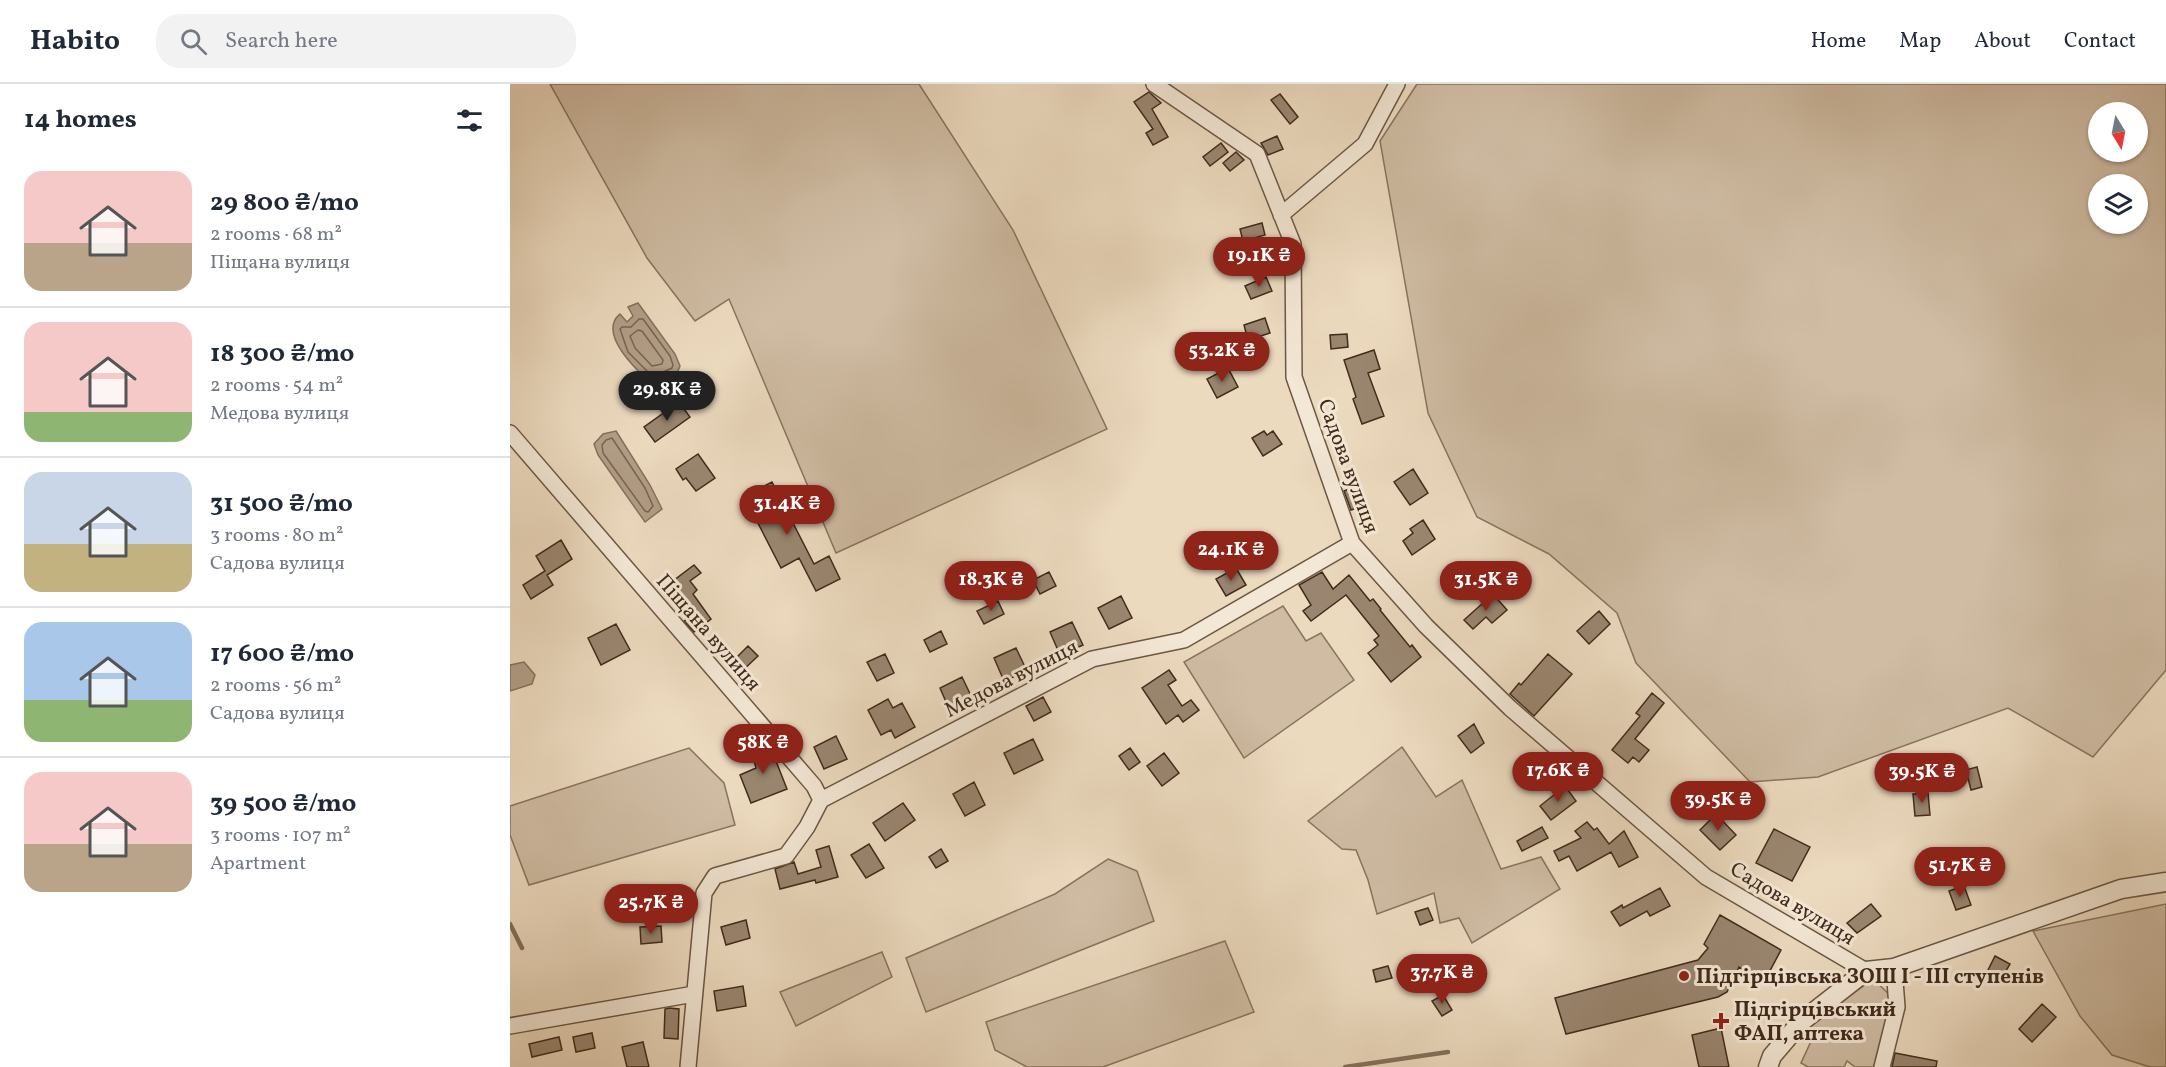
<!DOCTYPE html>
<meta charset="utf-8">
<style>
body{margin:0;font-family:Vollkorn,serif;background:#f2f2f3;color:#1f2937;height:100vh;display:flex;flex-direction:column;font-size:22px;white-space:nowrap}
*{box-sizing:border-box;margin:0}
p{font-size:20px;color:#747a83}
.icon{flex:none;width:33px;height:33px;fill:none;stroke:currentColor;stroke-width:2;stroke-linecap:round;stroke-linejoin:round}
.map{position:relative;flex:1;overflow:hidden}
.side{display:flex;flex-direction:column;background:#fff;width:510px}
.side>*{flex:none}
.needle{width:39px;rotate:170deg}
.buttons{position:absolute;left:1578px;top:18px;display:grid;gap:12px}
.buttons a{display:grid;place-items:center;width:60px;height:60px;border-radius:50%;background:#fff;box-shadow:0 2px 4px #0004;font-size:30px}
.price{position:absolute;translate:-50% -51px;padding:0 14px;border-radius:21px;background:#8f2418;color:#fff;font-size:20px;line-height:39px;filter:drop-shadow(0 2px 3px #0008)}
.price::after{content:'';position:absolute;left:50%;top:36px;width:18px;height:14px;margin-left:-9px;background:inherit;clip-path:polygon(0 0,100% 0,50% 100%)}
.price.selected{background:#222;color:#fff}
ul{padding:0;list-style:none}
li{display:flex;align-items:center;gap:18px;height:150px;padding:0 24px}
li+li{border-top:2px solid #e0e1e3}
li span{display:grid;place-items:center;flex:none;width:168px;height:120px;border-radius:18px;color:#555}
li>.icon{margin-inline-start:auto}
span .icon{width:72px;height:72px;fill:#fffc;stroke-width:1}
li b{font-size:26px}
h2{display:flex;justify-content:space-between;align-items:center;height:72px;padding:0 24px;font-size:26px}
header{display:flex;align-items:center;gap:36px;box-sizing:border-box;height:84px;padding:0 30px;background:#fff;border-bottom:2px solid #e0e1e3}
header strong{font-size:28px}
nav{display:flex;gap:33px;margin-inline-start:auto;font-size:21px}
.search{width:420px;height:54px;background:#f2f2f3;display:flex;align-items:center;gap:15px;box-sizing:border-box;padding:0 21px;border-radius:24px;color:#747a83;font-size:22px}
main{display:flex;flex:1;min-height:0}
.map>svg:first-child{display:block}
</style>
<header>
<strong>Habito</strong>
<div class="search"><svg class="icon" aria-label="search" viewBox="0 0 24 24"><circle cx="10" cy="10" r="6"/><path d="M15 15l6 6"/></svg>Search here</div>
<nav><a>Home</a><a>Map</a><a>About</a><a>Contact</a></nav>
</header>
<main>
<section class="side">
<h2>14 homes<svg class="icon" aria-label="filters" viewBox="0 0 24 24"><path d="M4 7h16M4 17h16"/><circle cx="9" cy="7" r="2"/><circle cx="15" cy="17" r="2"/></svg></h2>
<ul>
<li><span style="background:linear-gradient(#f6c9c9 60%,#b9a48a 0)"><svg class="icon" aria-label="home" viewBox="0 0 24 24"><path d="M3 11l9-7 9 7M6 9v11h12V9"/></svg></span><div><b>29 800 ₴/mo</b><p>2 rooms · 68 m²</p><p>Піщана вулиця</p></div></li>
<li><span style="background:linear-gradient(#f6c9c9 75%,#8fb573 0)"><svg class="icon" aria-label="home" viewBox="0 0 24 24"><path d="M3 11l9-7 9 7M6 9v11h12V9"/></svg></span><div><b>18 300 ₴/mo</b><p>2 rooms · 54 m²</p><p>Медова вулиця</p></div></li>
<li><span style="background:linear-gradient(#c9d6e8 60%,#c2b280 0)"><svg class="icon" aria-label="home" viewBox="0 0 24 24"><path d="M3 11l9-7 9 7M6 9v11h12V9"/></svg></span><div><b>31 500 ₴/mo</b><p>3 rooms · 80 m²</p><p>Садова вулиця</p></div></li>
<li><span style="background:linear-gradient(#a9c7e8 65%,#8fb573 0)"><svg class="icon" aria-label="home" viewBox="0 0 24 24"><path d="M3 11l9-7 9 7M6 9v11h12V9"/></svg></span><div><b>17 600 ₴/mo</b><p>2 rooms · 56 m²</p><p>Садова вулиця</p></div></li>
<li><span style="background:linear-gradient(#f6c9c9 60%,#b9a48a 0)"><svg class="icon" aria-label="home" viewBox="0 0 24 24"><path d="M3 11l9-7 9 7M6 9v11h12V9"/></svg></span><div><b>39 500 ₴/mo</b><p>3 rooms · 107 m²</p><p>Apartment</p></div></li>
</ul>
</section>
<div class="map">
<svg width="1656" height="983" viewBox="0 0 1656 983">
<rect width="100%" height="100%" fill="#ecdabf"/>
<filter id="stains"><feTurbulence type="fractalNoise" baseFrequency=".00333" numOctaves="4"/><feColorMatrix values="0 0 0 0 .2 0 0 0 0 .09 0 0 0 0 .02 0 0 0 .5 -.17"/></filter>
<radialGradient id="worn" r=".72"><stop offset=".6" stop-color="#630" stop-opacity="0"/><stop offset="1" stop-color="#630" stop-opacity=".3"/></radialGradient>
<!-- green -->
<path fill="#cfbca3" stroke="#88745f" stroke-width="1.5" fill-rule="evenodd" d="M40,0H409L503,146L597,345L326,469L219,215L185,237L137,174Z
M907,0H1656V586L1583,673L1498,624L1308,693L1240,698L1126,579L1107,529L1039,470L967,433L918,329L870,57ZM1588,28H1628V68H1588ZM1588,100H1628V140H1588Z
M773,522L796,557L811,549L844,596L734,674L674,578Z
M892,663L926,713L952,696L991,785L1031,773L1050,805L962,859L949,834L930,839L924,809L867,830L858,796L846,766L832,765L798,737Z
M179,664L214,699L225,741L19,801L0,751V722Z
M598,775L627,787L644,837L416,928L396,874L545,810Z
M1656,820V983H1640L1602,971L1570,932L1523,847Z
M715,857L744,928L593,983H517L485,966L476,938Z
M372,868L382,893L286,942L270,908Z
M1363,895L1382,913L1365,983H1345L1337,977L1334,983H1298L1291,979L1303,953L1293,946Z"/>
<!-- water -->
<path fill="#b29e87" stroke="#85705c" stroke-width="1.5" d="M128,219L165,270L170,282L168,287L153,295L137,296C125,284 97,257 104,238C105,234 108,232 110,230L117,238L123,232L118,223Z
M106,347L140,401L152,425L135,438L88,371L84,360L93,350Z
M14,578L25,591L22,600L0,607V581Z"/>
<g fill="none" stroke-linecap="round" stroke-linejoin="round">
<!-- shore -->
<path stroke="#7a6451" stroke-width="1.5" d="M129,235H133L160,272L163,281L162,284L151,289L140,290L118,268L110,245L112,243H121Z
M128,246L132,247L153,276L152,280L142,282L125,264L120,252Z
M102,354L135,404L143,422L138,428L135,427L93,369L92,361L96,356Z"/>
<!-- stream -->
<path stroke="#85705c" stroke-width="4.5" d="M0,840L12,864
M835,983L938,968"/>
</g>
<!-- building -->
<path fill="#9a8670" stroke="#412b1b" stroke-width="1.5" d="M639,8L651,19L642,25L658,53L643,61L636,49L643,45L624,18Z
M770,10L788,33L780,40L761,16Z
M767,52L773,65L758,71L751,59Z
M711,59L718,68L700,82L693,73Z
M726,68L734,76L720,87L713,79Z
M752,139L755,151L733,157L730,145Z
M756,193L762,207L741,215L735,202Z
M755,234L760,249L738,256L734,241Z
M837,250L838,263L821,265L820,251Z
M864,266L870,285L858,289L874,332L852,340L843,315L846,313L834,276Z
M718,284L728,303L707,314L697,295Z
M169,318L180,333L145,358L134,343Z
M754,347L757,351L763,347L772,360L753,372L742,354Z
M188,370L205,394L186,407L176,394L173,396L166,385Z
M903,385L918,409L900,421L884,398Z
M262,398L304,480L319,472L330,495L306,507L289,474L271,484L234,412Z
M842,404L850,423L841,426L834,407Z
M913,436L925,455L902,471L893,457L903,449L900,445Z
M51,456L62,475L37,491L43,501L21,515L13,501L35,487L26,472Z
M184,481L191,489L180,497L187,506L183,510L201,535L184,548L174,537L181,532L161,507L167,503L163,497Z
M726,484L736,501L716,512L706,495Z
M539,488L546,502L530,510L523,496Z
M812,488L823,505L839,491L860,517L863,515L871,525L870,526L900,563L902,561L911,573L881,598L858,569L868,561L864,556L869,552L836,511L801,537L793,527L801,521L789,501Z
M983,510L997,526L982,539L976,533L963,545L954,536Z
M611,512L622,534L599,545L588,524Z
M488,517L494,530L474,540L467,527Z
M1089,527L1100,540L1079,560L1067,547Z
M562,538L573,561L550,571L540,548Z
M106,540L120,566L91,581L78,554Z
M431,547L437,560L420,568L414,556Z
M238,562L248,572L230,589L221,579Z
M506,564L517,587L494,597L484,574Z
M375,570L384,589L367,597L357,578Z
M1038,570L1062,590L1024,632L1000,610L1009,599L1011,601Z
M659,586L666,596L658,601L672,622L681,616L689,626L673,638L668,631L656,640L632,604Z
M452,593L463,616L440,627L430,604Z
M1142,609L1154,619L1125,655L1139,666L1129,678L1123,673L1118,679L1102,666L1130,632L1126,629Z
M533,613L541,628L524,637L516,622Z
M378,615L383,624L392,619L405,643L385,654L381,646L371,651L358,626Z
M964,640L974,659L961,669L948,652Z
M326,652L337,675L314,685L304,663Z
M523,655L533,676L504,690L494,669Z
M253,658L260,666L264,678L266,677L277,705L241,719L230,691L246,684L240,662Z
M620,664L630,678L619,686L609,672Z
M654,669L669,689L652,702L637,682Z
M1467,683L1472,703L1461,706L1456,686Z
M464,698L475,721L455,732L443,710Z
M1055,702L1066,717L1041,736L1030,722Z
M1418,709L1420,731L1405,732L1403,710Z
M393,719L405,736L375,757L363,739Z
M1206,730L1226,751L1210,766L1190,746Z
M1077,738L1084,746L1087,744L1099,760L1114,747L1128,773L1109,783L1101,768L1067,787L1059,772L1049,777L1044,767L1071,754L1065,747Z
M1032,743L1038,754L1012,767L1007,757Z
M1264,745L1300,763L1282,797L1246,779Z
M359,760L374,784L356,794L341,771Z
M319,762L328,793L306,799L305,796L270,805L265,785L284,778L288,790L311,783L306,766Z
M431,765L438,777L426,784L419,773Z
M1454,802L1461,821L1446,826L1439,807Z
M1150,804L1160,822L1140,832L1137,827L1110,842L1101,828L1112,821L1113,824Z
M1361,820L1371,832L1347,849L1337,839Z
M918,824L923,836L910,841L905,828Z
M1210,831L1271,866L1254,898L1229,883L1217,908L1208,913L1056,950L1045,914L1188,876L1198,864L1194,860Z
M236,836L240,854L216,861L211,843Z
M151,842L152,858L131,860L130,843Z
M1485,872L1500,880L1489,899L1475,892Z
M878,882L882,894L866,898L863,886Z
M233,902L236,922L207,927L204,907Z
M933,911L942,926L932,932L922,917Z
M1532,920L1546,933L1522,958L1509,945Z
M159,924L169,925L168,955L154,954L155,925Z
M1211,944L1219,983H1189L1182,951Z
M82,949L85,964L66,968L63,953Z
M49,953L52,966L22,973L19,960Z
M133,958L139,983H117L112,963Z
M1385,969L1427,977L1426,983H1382Z"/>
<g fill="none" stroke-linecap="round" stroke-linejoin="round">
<defs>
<path id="minor" d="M644,0L747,70L783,160L784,293L842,459L916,542L1000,624L1196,793L1356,887
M771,131L855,60L887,0
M0,349L304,702L311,716L297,743L276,772L205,792L194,809L178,983
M311,716L582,575L674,556L842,459
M0,942L184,910
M1372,983L1387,923L1384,884"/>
<path id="tertiary" d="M1258,983L1262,972L1291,938L1356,887L1384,884L1611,805L1656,798"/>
</defs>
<!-- minor casing -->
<use href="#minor" stroke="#6c5744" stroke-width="18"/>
<!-- tertiary casing -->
<use href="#tertiary" stroke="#6c5744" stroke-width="21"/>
<!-- minor -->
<use href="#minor" stroke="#f3e7d5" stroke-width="15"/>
<!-- tertiary -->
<use href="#tertiary" stroke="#f3e7d5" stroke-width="18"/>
</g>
<!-- markers -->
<g fill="#8f2418" stroke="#f3e7d5" stroke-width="2">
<circle cx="1174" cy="892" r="6"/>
<path d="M1208 928h6v6h6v6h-6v6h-6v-6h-6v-6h6z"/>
</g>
<g text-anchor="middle" stroke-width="6" stroke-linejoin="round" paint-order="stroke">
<!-- street labels -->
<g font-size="21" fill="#412b1b" stroke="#f3e7d5">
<text transform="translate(839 382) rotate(70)" y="7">Садова вулиця</text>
<text transform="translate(199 548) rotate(49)" y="7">Піщана вулиця</text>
<text transform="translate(501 594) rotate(-27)" y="7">Медова вулиця</text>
<text transform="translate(1283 819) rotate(31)" y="7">Садова вулиця</text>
</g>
<!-- poi labels -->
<g font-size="21" font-weight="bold" fill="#412b1b" stroke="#f3e7d5" text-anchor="start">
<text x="1186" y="899">Підгірцівська ЗОШ І - ІІІ ступенів</text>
<text x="1224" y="932">Підгірцівський<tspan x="1224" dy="24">ФАП, аптека</tspan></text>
</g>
</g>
<rect width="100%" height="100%" filter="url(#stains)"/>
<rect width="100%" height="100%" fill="url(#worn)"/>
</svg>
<div class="buttons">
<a><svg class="needle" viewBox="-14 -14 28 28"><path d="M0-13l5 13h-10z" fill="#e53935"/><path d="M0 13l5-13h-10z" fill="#747a83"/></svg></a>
<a><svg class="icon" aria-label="layers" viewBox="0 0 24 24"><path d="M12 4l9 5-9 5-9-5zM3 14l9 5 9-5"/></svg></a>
</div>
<b class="price" style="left:749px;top:204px">19.1K ₴</b>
<b class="price" style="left:712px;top:299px">53.2K ₴</b>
<b class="price selected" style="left:157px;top:338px">29.8K ₴</b>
<b class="price" style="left:277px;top:452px">31.4K ₴</b>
<b class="price" style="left:721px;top:498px">24.1K ₴</b>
<b class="price" style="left:481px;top:528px">18.3K ₴</b>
<b class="price" style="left:976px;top:528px">31.5K ₴</b>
<b class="price" style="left:253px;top:691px">58K ₴</b>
<b class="price" style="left:1048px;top:719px">17.6K ₴</b>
<b class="price" style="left:1412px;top:720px">39.5K ₴</b>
<b class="price" style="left:1208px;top:748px">39.5K ₴</b>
<b class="price" style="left:1450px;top:814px">51.7K ₴</b>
<b class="price" style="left:141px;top:851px">25.7K ₴</b>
<b class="price" style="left:932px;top:921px">37.7K ₴</b>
</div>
</main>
